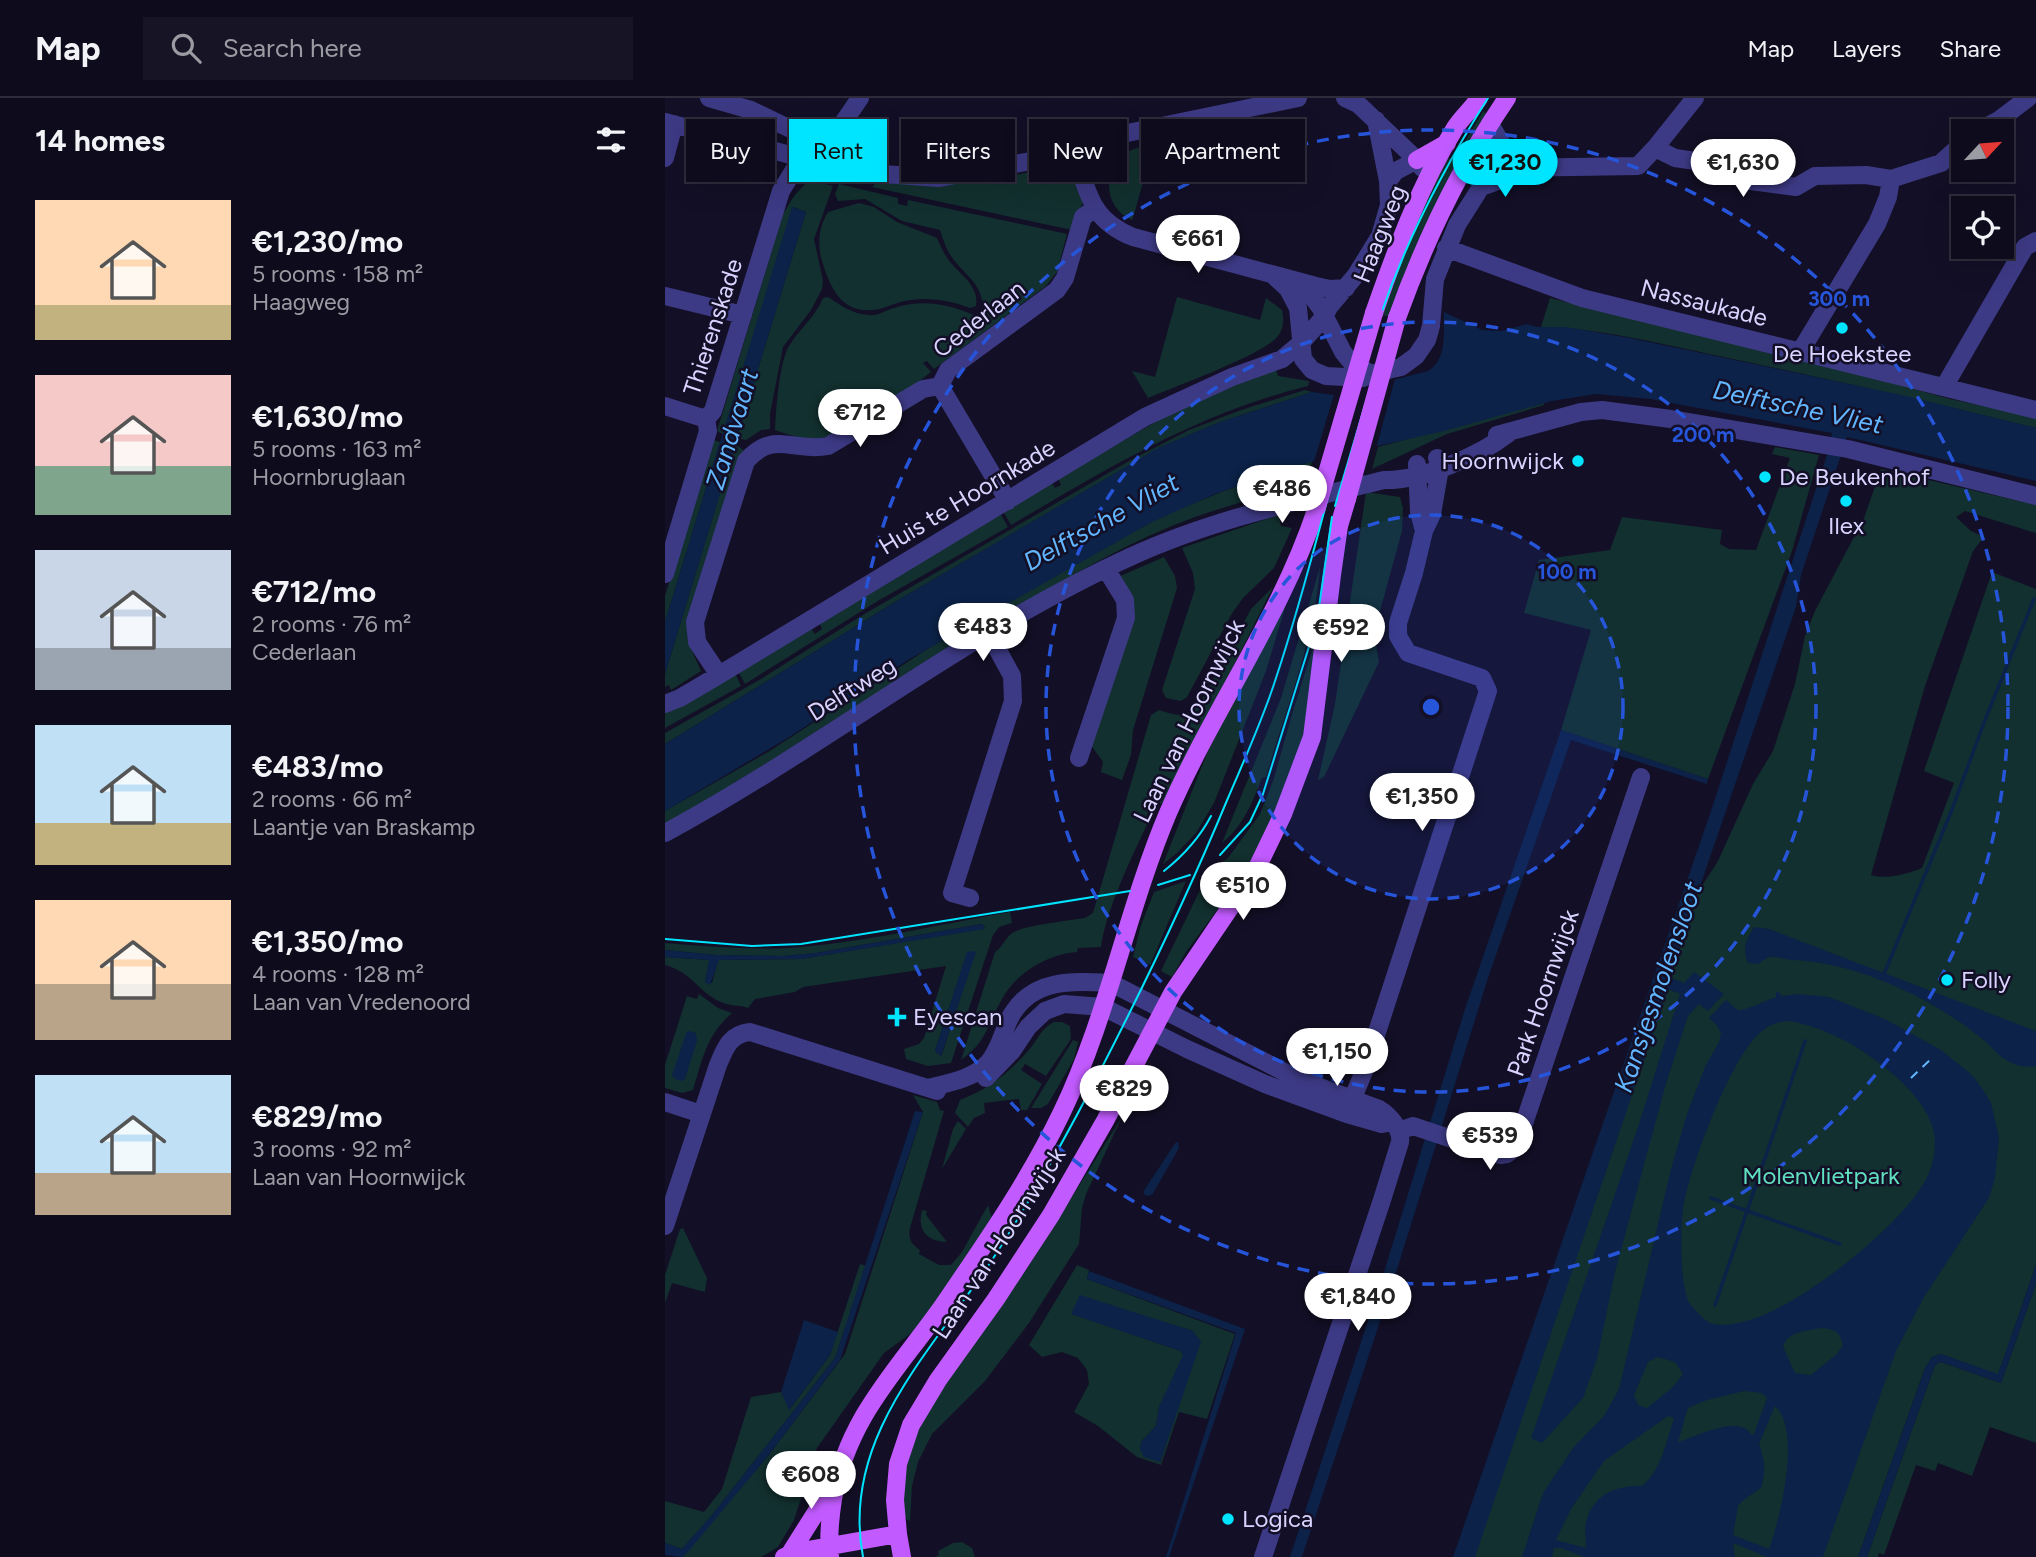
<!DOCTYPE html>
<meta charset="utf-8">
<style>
body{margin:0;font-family:Figtree,sans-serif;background:#171425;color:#f1f3f6;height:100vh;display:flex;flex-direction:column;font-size:26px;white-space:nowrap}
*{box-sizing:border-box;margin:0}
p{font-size:23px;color:#9b9ba3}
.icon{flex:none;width:38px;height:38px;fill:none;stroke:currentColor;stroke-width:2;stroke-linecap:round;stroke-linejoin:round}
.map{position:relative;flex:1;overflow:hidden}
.side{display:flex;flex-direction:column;background:#0e0b1c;width:665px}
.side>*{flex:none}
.banner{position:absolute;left:21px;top:21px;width:665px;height:63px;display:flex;gap:14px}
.needle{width:46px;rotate:64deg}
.buttons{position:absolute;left:1286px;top:21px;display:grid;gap:14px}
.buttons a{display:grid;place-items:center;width:63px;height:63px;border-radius:0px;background:#0e0b1c;box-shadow:0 7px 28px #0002,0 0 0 2px #2e2b3b;font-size:35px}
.price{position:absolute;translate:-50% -60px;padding:0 16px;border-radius:24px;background:#fff;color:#222;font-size:23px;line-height:46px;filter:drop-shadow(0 2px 4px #0008)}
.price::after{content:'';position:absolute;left:50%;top:42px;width:21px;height:16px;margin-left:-10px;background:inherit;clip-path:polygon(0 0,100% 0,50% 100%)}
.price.active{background:#00e5ff;color:#111}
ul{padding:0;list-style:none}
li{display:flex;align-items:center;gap:21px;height:175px;padding:0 35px}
li span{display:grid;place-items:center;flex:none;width:196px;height:140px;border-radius:0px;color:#555}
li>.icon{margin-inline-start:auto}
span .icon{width:84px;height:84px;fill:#fffc;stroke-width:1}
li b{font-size:30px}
h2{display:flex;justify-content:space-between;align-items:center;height:84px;padding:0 35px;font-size:30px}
.pill{padding:0 24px;border-radius:0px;background:#0e0b1c;box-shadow:0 7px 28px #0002,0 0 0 2px #2e2b3b;font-size:24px;line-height:63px}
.pill.active{background:#00e5ff;color:#111}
header{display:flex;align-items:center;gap:42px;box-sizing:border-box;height:98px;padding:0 35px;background:#0e0b1c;border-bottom:2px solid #2e2b3b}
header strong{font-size:33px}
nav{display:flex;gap:38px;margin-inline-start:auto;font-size:24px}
.search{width:490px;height:63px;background:#171425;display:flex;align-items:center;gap:18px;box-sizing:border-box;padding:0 24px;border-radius:0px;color:#9b9ba3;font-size:26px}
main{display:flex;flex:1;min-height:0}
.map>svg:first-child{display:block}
</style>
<header>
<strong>Map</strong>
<div class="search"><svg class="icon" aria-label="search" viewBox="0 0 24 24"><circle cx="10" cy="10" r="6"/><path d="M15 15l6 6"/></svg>Search here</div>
<nav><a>Map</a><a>Layers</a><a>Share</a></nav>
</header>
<main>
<section class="side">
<h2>14 homes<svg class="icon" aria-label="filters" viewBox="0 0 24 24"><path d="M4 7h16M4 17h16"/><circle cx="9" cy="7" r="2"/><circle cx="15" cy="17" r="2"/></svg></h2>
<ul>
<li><span style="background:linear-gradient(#ffd9b3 75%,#c2b280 0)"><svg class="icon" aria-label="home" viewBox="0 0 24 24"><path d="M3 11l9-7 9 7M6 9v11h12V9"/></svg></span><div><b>€1,230/mo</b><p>5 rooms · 158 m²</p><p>Haagweg</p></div></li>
<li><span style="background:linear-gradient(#f6c9c9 65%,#7fa58c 0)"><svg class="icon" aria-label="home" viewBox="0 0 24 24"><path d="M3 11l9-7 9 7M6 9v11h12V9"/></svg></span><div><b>€1,630/mo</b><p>5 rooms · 163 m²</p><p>Hoornbruglaan</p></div></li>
<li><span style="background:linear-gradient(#c9d6e8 70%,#9aa5b1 0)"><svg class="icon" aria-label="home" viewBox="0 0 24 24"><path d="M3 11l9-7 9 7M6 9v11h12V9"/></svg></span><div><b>€712/mo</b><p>2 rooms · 76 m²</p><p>Cederlaan</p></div></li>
<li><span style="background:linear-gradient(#bfe0f5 70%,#c2b280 0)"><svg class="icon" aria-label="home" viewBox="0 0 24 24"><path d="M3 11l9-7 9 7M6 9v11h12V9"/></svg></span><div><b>€483/mo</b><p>2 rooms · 66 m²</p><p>Laantje van Braskamp</p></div></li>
<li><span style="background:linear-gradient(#ffd9b3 60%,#b9a48a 0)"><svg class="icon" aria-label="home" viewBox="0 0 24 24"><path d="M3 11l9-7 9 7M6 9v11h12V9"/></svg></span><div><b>€1,350/mo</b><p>4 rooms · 128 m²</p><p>Laan van Vredenoord</p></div></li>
<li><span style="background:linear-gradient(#bfe0f5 70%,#b9a48a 0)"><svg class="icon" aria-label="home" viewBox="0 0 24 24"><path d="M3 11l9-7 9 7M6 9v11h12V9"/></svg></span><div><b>€829/mo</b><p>3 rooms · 92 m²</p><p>Laan van Hoornwijck</p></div></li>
</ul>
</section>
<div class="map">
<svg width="1371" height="1459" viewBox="0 0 1371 1459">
<rect width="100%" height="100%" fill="#130f26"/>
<!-- green -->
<path fill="#12302f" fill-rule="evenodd" d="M818,13L825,18L729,220L713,216L777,64L783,60L789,62Z
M488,48L470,113L467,122C439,111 436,72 461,55C469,49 479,49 488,48Z
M395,68L405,70L419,102L407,132L207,89L212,84L320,77L335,80Z
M144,82L168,88L149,141L158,183L157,191L146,212L118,249L105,316V331L96,332L81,342L72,340L141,114L128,109L58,336L52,333L118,116L129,98Z
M174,86L233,100V106L242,108L243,102L402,136L392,174L381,188L269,271L262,263L258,265L266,274L252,285L161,339C142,344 128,338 110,332C111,312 114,267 123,250C132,233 150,220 158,200L163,199C175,207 188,216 203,217C212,219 221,212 229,210C258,200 288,207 315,220L320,217C316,182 304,183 286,158C281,151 278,141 275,132L237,123L200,101L173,103L170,96Z
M194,105L209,109L232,124L272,140C276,149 280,158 286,165C297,178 314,188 311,208L305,210C286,203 267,199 246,202C235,203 225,208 215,211C180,218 167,195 158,166C152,149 153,130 163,114Z
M512,199L595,222L601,200L617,212C619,222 619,230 613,238C600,256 509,289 483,300L467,273L490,279Z
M885,200L1201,278L1285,301L1371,319V330C1266,304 1160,280 1054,258C996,246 935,230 876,229Z
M611,271L613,278L644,283L643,288C531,316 444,370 346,427L338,413L387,385L390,390L396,387L393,380L515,310L589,275Z
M640,292L647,294L555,324L494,350L235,501L0,646V635L96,581L201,515L464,363L524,332L576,312Z
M879,305V307L782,336L707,371L713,349Z
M48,342L55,344L0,524V498Z
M70,346L81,354L22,532L23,544L36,573L6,592L4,587L0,589V576Z
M1110,349L1154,357L1127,453L1043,681L896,632L926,532L859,515L874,462L945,452L957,419L1057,432L1055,446L1064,451L1091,452L1125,360L1107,356Z
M647,363L642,387C604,396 567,406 530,419C451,448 378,494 306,538C204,600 103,666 0,727V713L103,654L275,543L497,418L569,389Z
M1216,371L1371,407V435L1300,413L1291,419L1306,433L1319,439L1308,453L1260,588L1206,777C1220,782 1243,776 1257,770L1289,685L1259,673L1327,474L1371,491V1167L1333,1277L1276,1256L1267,1259L1260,1270L1193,1459H806L1022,812L1027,811L1033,794L1053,763L1088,686L1108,653L1130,586L1140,538L1150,513L1199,420Z
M701,394L735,399L738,410L737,433L709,535L714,564L659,679L653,682L670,606Z
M335,415L343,429L211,504L80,586L73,573L145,529L150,536L157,531L154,524Z
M613,417L616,428L627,430L609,470L578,500L566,517L522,599L516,603L501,600L497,592L530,491L528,475L517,450Z
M499,459L510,478L512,490L468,632L466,657L457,682L436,674L438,664L426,647L465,521L453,479Z
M655,469C650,541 621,610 601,679L597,680C588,703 578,729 557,745L616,600Z
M608,489L502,701L489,711C471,752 442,806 436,849L413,850L412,854C383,856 351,875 337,901C323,926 321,945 296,962L330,854C338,849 340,839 349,834C358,828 406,822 420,820L428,815L486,617L494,612C514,618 519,621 535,605L586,511Z
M625,493L601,573L549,705L531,735L512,755L498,766L543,653Z
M655,527L657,531L636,653L598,745L578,777L521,854L507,879L496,873L544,773L563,760L595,716L609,680L627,616Z
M70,575L76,588L0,630V610Z
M521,783L485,867L468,859L475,830L489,794Z
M345,814L347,825L334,829L328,837L286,965L263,968L241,961L239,951L254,946L259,940L281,868L138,889L130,894L90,901L83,910C75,907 64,908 56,904C34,895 27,874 0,867V859L45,862L40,884L47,885L53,862L136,861L320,830L317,826L151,855L119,858L51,857L0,852V845C41,848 82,852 123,850C197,845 272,827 345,814ZM310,854L277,956L276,958L270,953L302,855Z
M34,896L53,910L67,915C41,938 38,960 28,992L17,995L0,990V967L22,898L32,901Z
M389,924H397L405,928L406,941L381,978L360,966L356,972L377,986L362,1012H356L354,1001L319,1005L320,1015L309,1020L303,1029L290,1015L295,1002C322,992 344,975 363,953C373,942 375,931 389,924Z
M408,942L413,944L409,961L383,1006L376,1010H366Z
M248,997L272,1004L275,1012L279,1013L245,1130C243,1141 246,1146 255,1152L254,1156L274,1167H286L297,1154L323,1107L328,1124L260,1225L219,1255L152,1350L129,1422L113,1449L96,1459H17L103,1358L180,1256L258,1014Z
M457,1019L421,1096L417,1110L414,1146L364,1225L320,1283L267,1336L253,1364L247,1388L245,1423L241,1421L236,1412L244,1343L267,1304L363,1169Z
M293,1023L301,1031L277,1071L288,1031Z
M257,1112L262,1113L261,1117L282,1144C261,1143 252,1132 257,1112Z
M18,1130L42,1180L40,1194L7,1185L0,1205V1177L15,1131Z
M195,1166L201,1168L170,1260L47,1417L17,1451L0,1445V1403L39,1414L57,1391L86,1299L116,1294L125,1311L165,1257Z
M412,1167L424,1172L422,1181L570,1236L542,1321L514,1314L496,1367L472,1359L433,1328L409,1314L424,1286L422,1272L413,1260L397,1254L377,1259L364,1247ZM415,1198L528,1233L509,1321L495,1364L476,1344L491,1328L494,1309L519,1258L516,1253L407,1216Z
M1371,1186V1345L1325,1329L1307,1378L1273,1365L1270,1373L1251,1367L1219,1457L1214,1455L1213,1459H1202L1270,1267L1276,1264L1336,1285Z
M297,1444L307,1450L310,1459H270L274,1457L273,1453L288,1445Z"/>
<!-- water -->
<path fill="#0c2248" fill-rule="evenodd" d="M127,109L141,114L0,576V524Z
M779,214L817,232L836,233L862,226L872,229H901L965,240L1241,298L1371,330V383L1182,339L1136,477L1131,509L1021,829L1006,880L1019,885L1029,874L1059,896L1043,913L1034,906L1023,918L1000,989L950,1174L932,1261L918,1300L877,1345L866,1340L973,1029L1015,896L1003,891L810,1459H788L1045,716L1162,357L1167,335L985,301L931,296L887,303L779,333L655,361L617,373L550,396L487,424L243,562L121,641L0,713V646L235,501L493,350L555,324L647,294L669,297L763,273C783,261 778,234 779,214Z
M896,632L1043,681L1042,686L906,642L824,877L729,1181L637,1459H625L719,1174L800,911Z
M317,826L320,831L136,861L54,862L45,887L40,884L44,862L0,859V852L51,857L119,858L151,855Z
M1089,829L1104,831L1371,933V968C1362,969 1353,969 1345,964C1335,960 1328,950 1320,943C1298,925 1273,909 1247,896C1210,878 1170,864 1128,862C1111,861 1109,853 1093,866L1083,865C1077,851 1081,842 1089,829Z
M306,853L311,854L276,958L270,953L302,854Z
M1111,894H1114L1116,898L1133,896L1164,899L1220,921L1276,952L1307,977L1317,990L1326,1005L1334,1039L1330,1080L1324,1100L1259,1199L1231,1253L1158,1459H1102L1068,1445L1070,1459H919L897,1450H889L887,1459H857L878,1395L908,1350L939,1318L954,1291L1006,1071L1022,1016L1040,969L1054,944L1056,935L1051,926L1044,920L1061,902C1065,905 1070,911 1074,912C1077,914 1104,901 1111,899ZM1125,923C1163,931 1193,947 1223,972C1244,989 1271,1017 1270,1046C1270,1061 1264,1079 1255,1091C1226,1136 1105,1237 1049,1226C1042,1225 1037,1219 1032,1214C1030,1211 1027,1209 1025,1206C1015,1191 1015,1131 1018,1112C1023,1073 1066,958 1096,934C1105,926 1113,924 1125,923ZM1156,1230C1169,1231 1175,1233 1178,1247L1172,1256L1146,1277L1130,1275L1118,1249C1123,1233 1142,1233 1156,1230ZM993,1259L1010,1264L1018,1276L1008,1289L982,1310L973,1307L969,1297L983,1264ZM1079,1293L1096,1295L1102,1300L1088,1338C1086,1336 1083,1332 1080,1330C1061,1322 1030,1339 1013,1344L1023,1310L1042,1302ZM1110,1308C1137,1332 1115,1421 1104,1451L1068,1437L1073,1408L1077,1403L1096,1390C1101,1373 1100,1362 1094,1346ZM1003,1318L1009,1320C1001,1344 997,1371 977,1388C950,1388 930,1395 921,1423C919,1431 921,1442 921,1450L891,1442L906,1411L939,1363Z
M25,933L31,935L32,943L20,981L16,983L10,981L7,977L21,935Z
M250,1013L258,1014L175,1262L103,1358L22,1455L17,1459L0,1457V1445L17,1451L47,1417L170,1260Z
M511,1044H513L514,1050L487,1097L481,1098L478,1094Z
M1371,1167V1186L1336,1285L1276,1264L1270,1267L1202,1459H1193L1260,1270L1267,1259L1276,1256L1333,1276Z
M424,1173L580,1231L504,1459H501L571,1235L422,1181Z
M415,1197L528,1233L536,1244L495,1364L479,1359L475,1351L476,1344L491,1328L494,1309L518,1257L516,1253L406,1216Z
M139,1222L173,1234L165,1257L124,1312L116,1294Z"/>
<!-- pier -->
<path fill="#130f26" d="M731,277L711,351L648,367L670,293Z"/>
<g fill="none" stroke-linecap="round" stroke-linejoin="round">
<!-- stream -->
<path stroke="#0c2248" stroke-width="3.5" d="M1219,876L1286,714L1320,622L1369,501
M1046,1100L1175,1146
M1050,1207L1140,943"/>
<!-- ferry -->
<path stroke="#62b6ff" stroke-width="2" stroke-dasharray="9 7" stroke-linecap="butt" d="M1246,980L1268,959"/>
<!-- minor -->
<path stroke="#3d3a85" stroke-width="18" d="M44,0L86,12L138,37L156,49L193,68
M680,0L693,6L752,62L757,70
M711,22L723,83
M0,24L190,74L274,80L366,63L421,57L443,39L633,0
M1313,33L1334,22L1363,0
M990,50L1030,0
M0,60L9,26
M392,66L401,64L415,71C425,105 433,125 468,139L651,188L665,191L681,190
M844,70L973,68L990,50L1010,60L1065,68L1078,82L1131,89L1150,78L1201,77L1226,81L1276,65L1298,45
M781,150L917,200L1371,312
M609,178L623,191L633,210L638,261L647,272L661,278L698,280L706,276L736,269L751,258L762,242L766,228L770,181L792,127L816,89L833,83L840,78L844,70V58L825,26
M636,184L655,209L678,254L686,264L706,276
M0,198L78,217
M1135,254L1212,126L1223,99L1226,81
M275,288L283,272L392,192L400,180L418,119L431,110
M275,288L343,403
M1279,289L1360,149L1371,143
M0,308L41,321
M832,337L916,314L937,312L1006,321L1183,351L1371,398
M752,366L754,414L759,433
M0,476L43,333L41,321L48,313L116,93L129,72L167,41L195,0
M54,577L32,544L30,524L81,363C110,331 127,355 163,348L258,291L275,288
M0,606L15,600L54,577L480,319L567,279L617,261L635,246L659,219L664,209L691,177L715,138L724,107L723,83L731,73L752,62
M414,660L461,520L460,502L441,471
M0,735C159,649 301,534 465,459C545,422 633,403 719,382C756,383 814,358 844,335
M305,800L287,795L348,603L347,578L323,534
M321,980L347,953L363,929L380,913L399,906L438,909L522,951L600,986L682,1016L717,1026L727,1024
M263,990C283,985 308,981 323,965C335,951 338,932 347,916C369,880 409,883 446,885L633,981L714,1011C724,1017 737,1031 735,1044L717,1102L598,1459
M0,1004L36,1016
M684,1009L700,971L823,593L817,580L743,555L733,538V525L749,475L759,433L767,416L775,370L772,360
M734,1033L748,1028L835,1057L842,1056L851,1049L976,679
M0,1128L53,967C60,950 65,936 85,934L272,993"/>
<!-- major -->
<path stroke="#c25bff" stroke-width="18" d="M752,62L782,45
M709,215C731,152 755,87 790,30C797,19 807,11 814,0
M732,220C760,142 795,69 842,0
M124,1457L167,1389
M119,1459L137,1453L233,1436
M165,1459C163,1439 165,1420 168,1401C183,1319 231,1274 277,1209C320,1146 364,1083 397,1014C443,918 462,812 503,715C548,611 617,517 652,409
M237,1459L233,1436L230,1402L233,1366L246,1327L273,1282L331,1201L386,1117L440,1023L508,894L592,770L618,716L647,639L667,477L674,428L682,401"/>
<!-- tram -->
<path stroke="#00e5ff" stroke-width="2" d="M670,408L723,230
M555,757L585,724L598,696L652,523L667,419
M499,773C519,757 534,741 546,718
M493,787L525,777
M0,841L87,848L136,846L465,793
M198,1459C175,1339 269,1251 329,1159C367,1100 401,1039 433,977C480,886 524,794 563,700C580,660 598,621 611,580C651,461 675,336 716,216C742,140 780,68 823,0"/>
<!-- major-bridge -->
<path stroke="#c25bff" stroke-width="18" d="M682,401L732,220
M652,409L709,215"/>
</g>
<!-- distance rings -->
<circle cx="766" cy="609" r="192" fill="#2655da" fill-opacity=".12"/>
<g fill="none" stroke="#2655da" stroke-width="3.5" stroke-dasharray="12 9">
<circle cx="766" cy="609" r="192"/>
<circle cx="766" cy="609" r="385"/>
<circle cx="766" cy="609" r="577"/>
</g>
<!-- markers -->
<g fill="#00e5ff" stroke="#130f26" stroke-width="2.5">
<circle cx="1177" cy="230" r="7"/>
<circle cx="913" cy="363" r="7"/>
<circle cx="1100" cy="379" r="7"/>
<circle cx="1181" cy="403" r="7"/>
<circle cx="1282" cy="882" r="7"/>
<path d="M228.5 908.5h7v7h7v7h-7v7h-7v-7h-7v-7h7z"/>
<circle cx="563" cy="1421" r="7"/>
</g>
<g text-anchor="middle" stroke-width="5" stroke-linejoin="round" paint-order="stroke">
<!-- street labels -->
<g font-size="24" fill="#d9d4ff" stroke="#130f26">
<text transform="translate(715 136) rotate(-68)" y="8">Haagweg</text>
<text transform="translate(1039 205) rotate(14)" y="8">Nassaukade</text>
<text transform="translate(314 221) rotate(-38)" y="8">Cederlaan</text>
<text transform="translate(48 229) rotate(-72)" y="8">Thierenskade</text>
<text transform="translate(302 399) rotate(-31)" y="8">Huis te Hoornkade</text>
<text transform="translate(187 591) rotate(-32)" y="8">Delftweg</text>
<text transform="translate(524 623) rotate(-64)" y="8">Laan van Hoornwijck</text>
<text transform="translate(878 895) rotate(-71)" y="8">Park Hoornwijck</text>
<text transform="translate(334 1145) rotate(-57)" y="8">Laan van Hoornwijck</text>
</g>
<!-- poi labels -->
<g font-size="24" fill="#d9d4ff" stroke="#130f26" text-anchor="start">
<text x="1177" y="264" text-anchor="middle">De Hoekstee</text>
<text x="899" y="371" text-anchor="end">Hoornwijck</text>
<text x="1114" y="387">De Beukenhof</text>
<text x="1181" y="436" text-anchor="middle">Ilex</text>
<text x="1296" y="890">Folly</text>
<text x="248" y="927">Eyescan</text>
<text x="577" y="1429">Logica</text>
</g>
<!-- park labels -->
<g font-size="24" fill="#5fe0c0" stroke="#130f26">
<text x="1156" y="1086">Molenvlietpark</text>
</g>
<!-- water labels -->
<g font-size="26" font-style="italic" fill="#62b6ff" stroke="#130f26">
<text transform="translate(1133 309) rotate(12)" y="9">Delftsche Vliet</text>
<text transform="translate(67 331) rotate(-73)" y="9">Zandvaart</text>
<text transform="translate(436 424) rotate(-29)" y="9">Delftsche Vliet</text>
<text transform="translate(993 889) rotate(-71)" y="9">Kansjesmolensloot</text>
</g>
</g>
<circle cx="766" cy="609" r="10" fill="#2655da" stroke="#130f26" stroke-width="3.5"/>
<g font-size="21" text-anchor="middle" font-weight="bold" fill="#2655da" stroke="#130f26" stroke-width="5" stroke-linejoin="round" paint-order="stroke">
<text x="1174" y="208">300 m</text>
<text x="1038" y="344">200 m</text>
<text x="902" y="481">100 m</text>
</g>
</svg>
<div class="buttons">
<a><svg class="needle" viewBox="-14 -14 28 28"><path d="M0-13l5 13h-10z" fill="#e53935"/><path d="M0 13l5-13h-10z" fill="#9b9ba3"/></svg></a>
<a><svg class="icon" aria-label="locate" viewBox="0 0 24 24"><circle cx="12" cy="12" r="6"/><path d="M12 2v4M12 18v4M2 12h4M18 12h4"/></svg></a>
</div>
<b class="price active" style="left:840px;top:101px">€1,230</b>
<b class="price" style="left:1078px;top:101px">€1,630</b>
<b class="price" style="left:533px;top:177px">€661</b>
<b class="price" style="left:195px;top:351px">€712</b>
<b class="price" style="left:617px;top:427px">€486</b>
<b class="price" style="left:318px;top:565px">€483</b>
<b class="price" style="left:676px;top:566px">€592</b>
<b class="price" style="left:757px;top:735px">€1,350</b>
<b class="price" style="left:578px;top:824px">€510</b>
<b class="price" style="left:672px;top:990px">€1,150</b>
<b class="price" style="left:459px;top:1027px">€829</b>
<b class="price" style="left:825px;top:1074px">€539</b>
<b class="price" style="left:693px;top:1235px">€1,840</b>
<b class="price" style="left:146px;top:1413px">€608</b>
<div class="banner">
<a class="pill">Buy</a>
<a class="pill active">Rent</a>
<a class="pill">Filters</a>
<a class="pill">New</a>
<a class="pill">Apartment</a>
</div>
</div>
</main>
